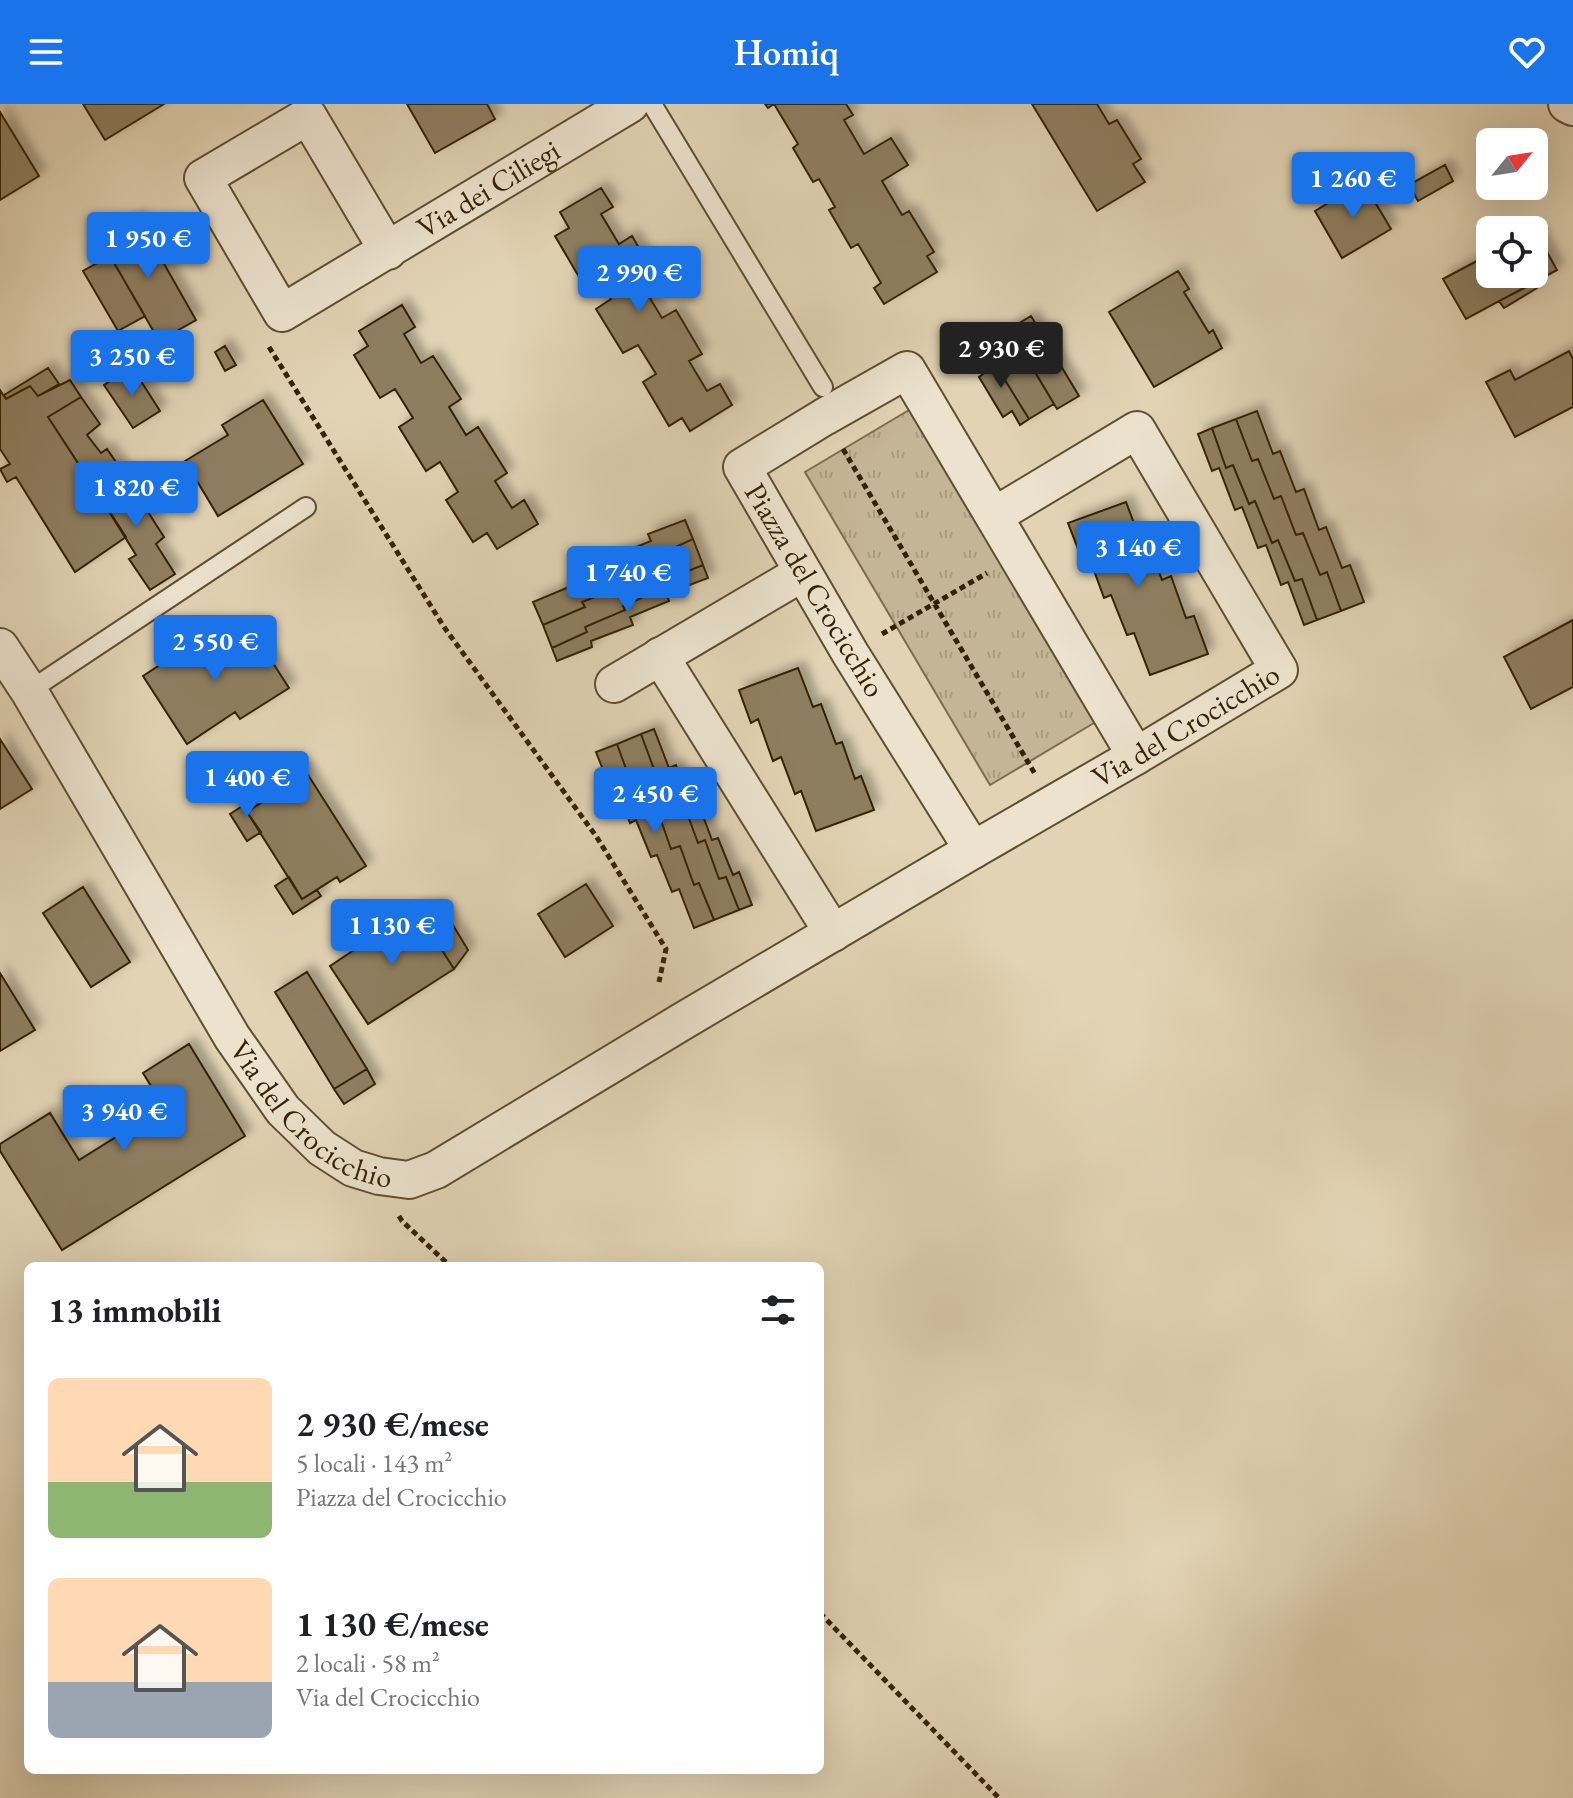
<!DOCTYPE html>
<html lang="it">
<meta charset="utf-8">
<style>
body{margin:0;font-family:"EB Garamond",serif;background:#f2f2f2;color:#202124;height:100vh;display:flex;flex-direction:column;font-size:30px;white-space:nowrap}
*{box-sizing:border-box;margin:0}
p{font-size:26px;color:#757577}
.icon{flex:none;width:44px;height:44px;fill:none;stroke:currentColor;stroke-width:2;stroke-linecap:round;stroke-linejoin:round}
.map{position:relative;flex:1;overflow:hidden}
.side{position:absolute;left:24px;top:1158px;width:800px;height:512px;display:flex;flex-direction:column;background:#fff;border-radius:12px;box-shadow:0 8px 32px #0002}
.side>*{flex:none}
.needle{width:52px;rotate:60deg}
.fabs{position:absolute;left:1476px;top:24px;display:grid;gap:16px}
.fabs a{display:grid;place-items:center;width:72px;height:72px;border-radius:12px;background:#fff;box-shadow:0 8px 32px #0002;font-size:40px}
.price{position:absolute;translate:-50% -68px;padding:0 18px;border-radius:8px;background:#1a73e8;color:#fff;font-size:26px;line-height:52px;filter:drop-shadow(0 2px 4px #0008)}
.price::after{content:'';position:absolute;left:50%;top:48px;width:24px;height:18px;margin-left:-12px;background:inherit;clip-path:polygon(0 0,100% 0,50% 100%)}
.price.on{background:#222;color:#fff}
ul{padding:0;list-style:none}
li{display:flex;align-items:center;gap:24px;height:200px;padding:0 24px}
li span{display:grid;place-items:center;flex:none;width:224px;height:160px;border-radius:12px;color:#555}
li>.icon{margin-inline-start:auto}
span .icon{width:96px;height:96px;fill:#fffc;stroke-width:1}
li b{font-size:34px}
h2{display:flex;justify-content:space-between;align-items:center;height:96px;padding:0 24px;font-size:34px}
header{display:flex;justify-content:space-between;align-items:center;height:104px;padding:0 24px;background:#1a73e8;color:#fff;font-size:36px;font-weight:600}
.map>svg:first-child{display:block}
</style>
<header><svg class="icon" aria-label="menu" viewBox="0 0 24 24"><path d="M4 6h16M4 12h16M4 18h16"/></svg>Homiq<svg class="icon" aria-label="heart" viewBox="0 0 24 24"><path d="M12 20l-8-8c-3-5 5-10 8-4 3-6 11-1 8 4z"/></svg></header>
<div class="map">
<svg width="1573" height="1694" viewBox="0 0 1573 1694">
<defs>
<pattern id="grass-tufts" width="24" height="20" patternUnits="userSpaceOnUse" patternTransform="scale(2)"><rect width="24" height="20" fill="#c4b596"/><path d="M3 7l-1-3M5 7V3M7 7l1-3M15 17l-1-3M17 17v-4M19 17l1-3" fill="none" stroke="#a99b80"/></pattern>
<filter id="shadow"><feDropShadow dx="7" dy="-7" stdDeviation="4" flood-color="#0004"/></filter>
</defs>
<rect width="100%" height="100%" fill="#e1d3b4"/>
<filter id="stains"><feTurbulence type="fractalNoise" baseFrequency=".0025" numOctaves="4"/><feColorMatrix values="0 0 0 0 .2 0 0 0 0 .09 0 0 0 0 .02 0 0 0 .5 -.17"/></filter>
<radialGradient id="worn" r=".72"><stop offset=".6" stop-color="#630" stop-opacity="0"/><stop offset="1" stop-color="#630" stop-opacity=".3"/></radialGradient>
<!-- grass -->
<path fill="url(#grass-tufts)" stroke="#7c6c4d" stroke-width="2" d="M914,303L1099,616L990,681L805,368Z"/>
<!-- building -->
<path fill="#8e7e60" stroke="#352204" stroke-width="2" filter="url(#shadow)" d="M83,0H164L105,36Z
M407,0H487L495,15L435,49Z
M765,0H846L853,11L844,16L864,50L891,34L908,61L882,77L902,111L909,107L934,148L927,152L937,168L884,200L874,184L881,179L858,140L851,144L829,106L835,103L819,75L813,78L793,44L798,40L774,0L768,4Z
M1032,0H1097L1109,20L1117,16L1141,55L1133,60L1145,78L1097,107Z
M0,8L39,72L0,96Z
M1445,61L1453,77L1418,97L1409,81Z
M1363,78L1391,125L1342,154L1315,107Z
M601,84L613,103L601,110L619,140L632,132L659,178L645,186L662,214L676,206L702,250L689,257L707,287L720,280L732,301L690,327L682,314L669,322L643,278L656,270L638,241L623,249L596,205L611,195L593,165L579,173L555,132L569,124L560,108Z
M138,114L196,216L159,237L101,136Z
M1535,126L1557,166L1466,215L1443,175L1490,150V170H1534Z
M110,152L145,212L118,227L83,167Z
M1178,167L1189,185L1184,188L1209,229L1213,226L1222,244L1154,283L1109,208Z
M1534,179L1537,184L1504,204L1499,197Z
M402,201L415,223L404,230L421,259L433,252L461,295L449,303L466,331L478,323L507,369L495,377L512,404L524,396L538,420L497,445L487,429L473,438L446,396L458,388L440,358L426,367L399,323L413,314L395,285L380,294L354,251L368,242L359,227Z
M1031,212L1079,292L1057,305L1009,225Z
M1013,231L1054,300L1029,315L987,247Z
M225,242L236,261L225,267L215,248Z
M987,247L1029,315L1020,321L1012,307L1003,313L979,273L987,267L978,252Z
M1569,247L1573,255V303L1515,333L1486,278L1510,266L1515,276Z
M132,263L160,307L133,324L104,281Z
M48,264L59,280L38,292L30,282L6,295L4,291Z
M70,276L81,293L48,313L126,433L75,468L16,373L7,378L0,365L10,360L0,345V286L6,295L30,282L38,292Z
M81,293L100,320L87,331L101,349L107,345L122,367L95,385L48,313Z
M263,296L303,360L218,412L185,357L228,331L222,321Z
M1257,307L1273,350L1280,347L1296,388L1304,385L1319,426L1326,423L1342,464L1350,461L1364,498L1341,507L1327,468L1320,471L1303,429L1296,431L1281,392L1274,395L1258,355L1252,357L1236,315Z
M1236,315L1252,357L1258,355L1274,395L1281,392L1296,431L1303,429L1320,471L1327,468L1341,507L1317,516L1302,475L1295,477L1278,436L1272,439L1255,397L1249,400L1233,361L1226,364L1212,324Z
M1212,324L1226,364L1233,361L1249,400L1255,397L1272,439L1278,436L1295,477L1302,475L1317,516L1304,521L1288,478L1281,481L1266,441L1258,444L1242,403L1235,406L1219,364L1212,367L1198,330Z
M122,367L164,433L156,440L175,470L150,486L129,455L136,451L95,385Z
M1126,398L1141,438L1147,436L1162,476L1171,472L1186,514L1194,512L1208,550L1150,571L1134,529L1127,531L1111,491L1104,494L1089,453L1082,455L1068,419Z
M685,416L693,435L656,452L659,459L618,475L621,483L582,498L585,503L543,521L533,498L574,481L571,475L611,459L609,454L651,437L648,430Z
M693,435L703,461L661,478L664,484L623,502L625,506L585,523L587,528L552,544L543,521L585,503L582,498L621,483L618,475L659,459L656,452Z
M703,461L708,474L666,490L669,497L630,513L633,521L591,537L592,543L557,557L552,544L587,528L585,523L625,506L623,502L664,484L661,478Z
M1573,516V583L1531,605L1504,553Z
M249,522L289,584L240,615L235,608L187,640L143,572L195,538L202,551Z
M798,564L813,603L821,600L836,640L842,638L855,675L861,672L874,706L816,727L801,687L795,690L781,653L773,657L758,615L751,619L739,586Z
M654,625L669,664L676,661L690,699L697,696L712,736L718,734L733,771L739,768L752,801L739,806L726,773L719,775L705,736L698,739L684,701L677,704L663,665L655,668L641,630Z
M641,630L655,668L663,665L677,704L684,701L698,739L705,736L719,775L726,773L739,806L714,816L699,779L694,781L680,742L671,745L657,705L651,707L637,670L629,673L617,640Z
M0,635L32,685L0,705Z
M617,640L629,673L637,670L651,707L657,705L671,745L680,742L694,781L699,779L714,816L694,824L679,785L672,788L657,751L651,753L636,716L630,719L615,679L609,681L596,648Z
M303,663L366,762L340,778L337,773L302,795L247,708L281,686L277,680Z
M258,692L262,698L247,708L261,728L247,737L230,710Z
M289,773L302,795L317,786L321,792L293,810L275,782Z
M586,780L613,822L565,853L538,810Z
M83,783L130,858L91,883L43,809Z
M442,803L468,846L454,865L416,805Z
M416,805L454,865L368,920L330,862Z
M307,868L367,965L334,985L275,888Z
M0,869L35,926L0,947Z
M189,940L245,1032L62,1146L0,1047V1040L50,1009L79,1056L164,1003L143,969Z
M367,965L375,980L344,1000L334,985Z"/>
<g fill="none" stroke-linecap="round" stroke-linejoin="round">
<defs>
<path id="service" d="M652,0L823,283
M29,587L306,403"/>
<g id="minor">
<path d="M1567,0L1573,3"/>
<path id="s1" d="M388,147L308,12L203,74L282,209L630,0"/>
<path id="s2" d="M0,543L29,587L232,933L283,1006L322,1044L353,1064L379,1072L409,1076L436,1066L683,917L973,746L1136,652L1279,566L1137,326L994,412"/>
<path d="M660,552L833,829"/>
<path d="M614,580L802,469"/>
<path d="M973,746L850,549L742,363L824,313L907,266L1136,652"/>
</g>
</defs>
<!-- service casing -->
<use href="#service" stroke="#604e30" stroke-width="22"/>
<!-- minor casing -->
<use href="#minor" stroke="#604e30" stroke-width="40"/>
<!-- path -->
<path stroke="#352204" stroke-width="5" stroke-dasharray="6 4" stroke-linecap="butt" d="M269,243L444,523L596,732L666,845L659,878
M843,345L1035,670
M882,530L987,469
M399,1112L402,1117L450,1162
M820,1509L999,1694"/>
<!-- service -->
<use href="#service" stroke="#ece2ce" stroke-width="18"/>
<!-- minor -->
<use href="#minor" stroke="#ece2ce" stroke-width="36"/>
</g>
<g text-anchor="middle" stroke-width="6" stroke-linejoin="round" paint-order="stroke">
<!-- street labels -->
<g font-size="30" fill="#352204" stroke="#ece2ce">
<text dy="10" stroke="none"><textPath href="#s1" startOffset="676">Via dei Ciliegi</textPath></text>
<text transform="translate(815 486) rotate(59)" y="10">Piazza del Crocicchio</text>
<text dy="10" stroke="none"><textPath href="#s2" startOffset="1592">Via del Crocicchio</textPath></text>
<text dy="10" stroke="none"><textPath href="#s2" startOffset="568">Via del Crocicchio</textPath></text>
</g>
</g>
<rect width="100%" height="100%" filter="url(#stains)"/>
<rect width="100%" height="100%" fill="url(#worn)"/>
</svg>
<div class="fabs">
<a><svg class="needle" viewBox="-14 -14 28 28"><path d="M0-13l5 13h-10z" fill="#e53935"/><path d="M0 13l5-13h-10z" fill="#757577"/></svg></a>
<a><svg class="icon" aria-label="locate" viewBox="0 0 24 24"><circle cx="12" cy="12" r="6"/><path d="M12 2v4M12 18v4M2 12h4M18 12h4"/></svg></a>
</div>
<b class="price" style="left:1353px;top:116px">1 260 €</b>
<b class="price" style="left:148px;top:176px">1 950 €</b>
<b class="price" style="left:639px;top:210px">2 990 €</b>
<b class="price on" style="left:1001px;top:286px">2 930 €</b>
<b class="price" style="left:132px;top:294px">3 250 €</b>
<b class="price" style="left:136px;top:425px">1 820 €</b>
<b class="price" style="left:1138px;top:485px">3 140 €</b>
<b class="price" style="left:628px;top:510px">1 740 €</b>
<b class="price" style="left:215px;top:579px">2 550 €</b>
<b class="price" style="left:247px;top:715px">1 400 €</b>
<b class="price" style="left:655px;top:731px">2 450 €</b>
<b class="price" style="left:392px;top:863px">1 130 €</b>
<b class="price" style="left:124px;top:1049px">3 940 €</b>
<section class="side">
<h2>13 immobili<svg class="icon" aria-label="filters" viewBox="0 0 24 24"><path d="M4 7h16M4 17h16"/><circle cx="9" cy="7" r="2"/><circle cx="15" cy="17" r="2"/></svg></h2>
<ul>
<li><span style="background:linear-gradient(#ffd9b3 65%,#8fb573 0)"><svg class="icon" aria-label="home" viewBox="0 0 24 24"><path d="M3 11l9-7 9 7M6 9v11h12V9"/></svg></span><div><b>2 930 €/mese</b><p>5 locali · 143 m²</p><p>Piazza del Crocicchio</p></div></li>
<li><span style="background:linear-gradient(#ffd9b3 65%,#9aa5b1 0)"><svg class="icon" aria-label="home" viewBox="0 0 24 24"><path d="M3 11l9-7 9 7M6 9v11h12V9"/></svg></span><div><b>1 130 €/mese</b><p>2 locali · 58 m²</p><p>Via del Crocicchio</p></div></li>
</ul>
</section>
</div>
